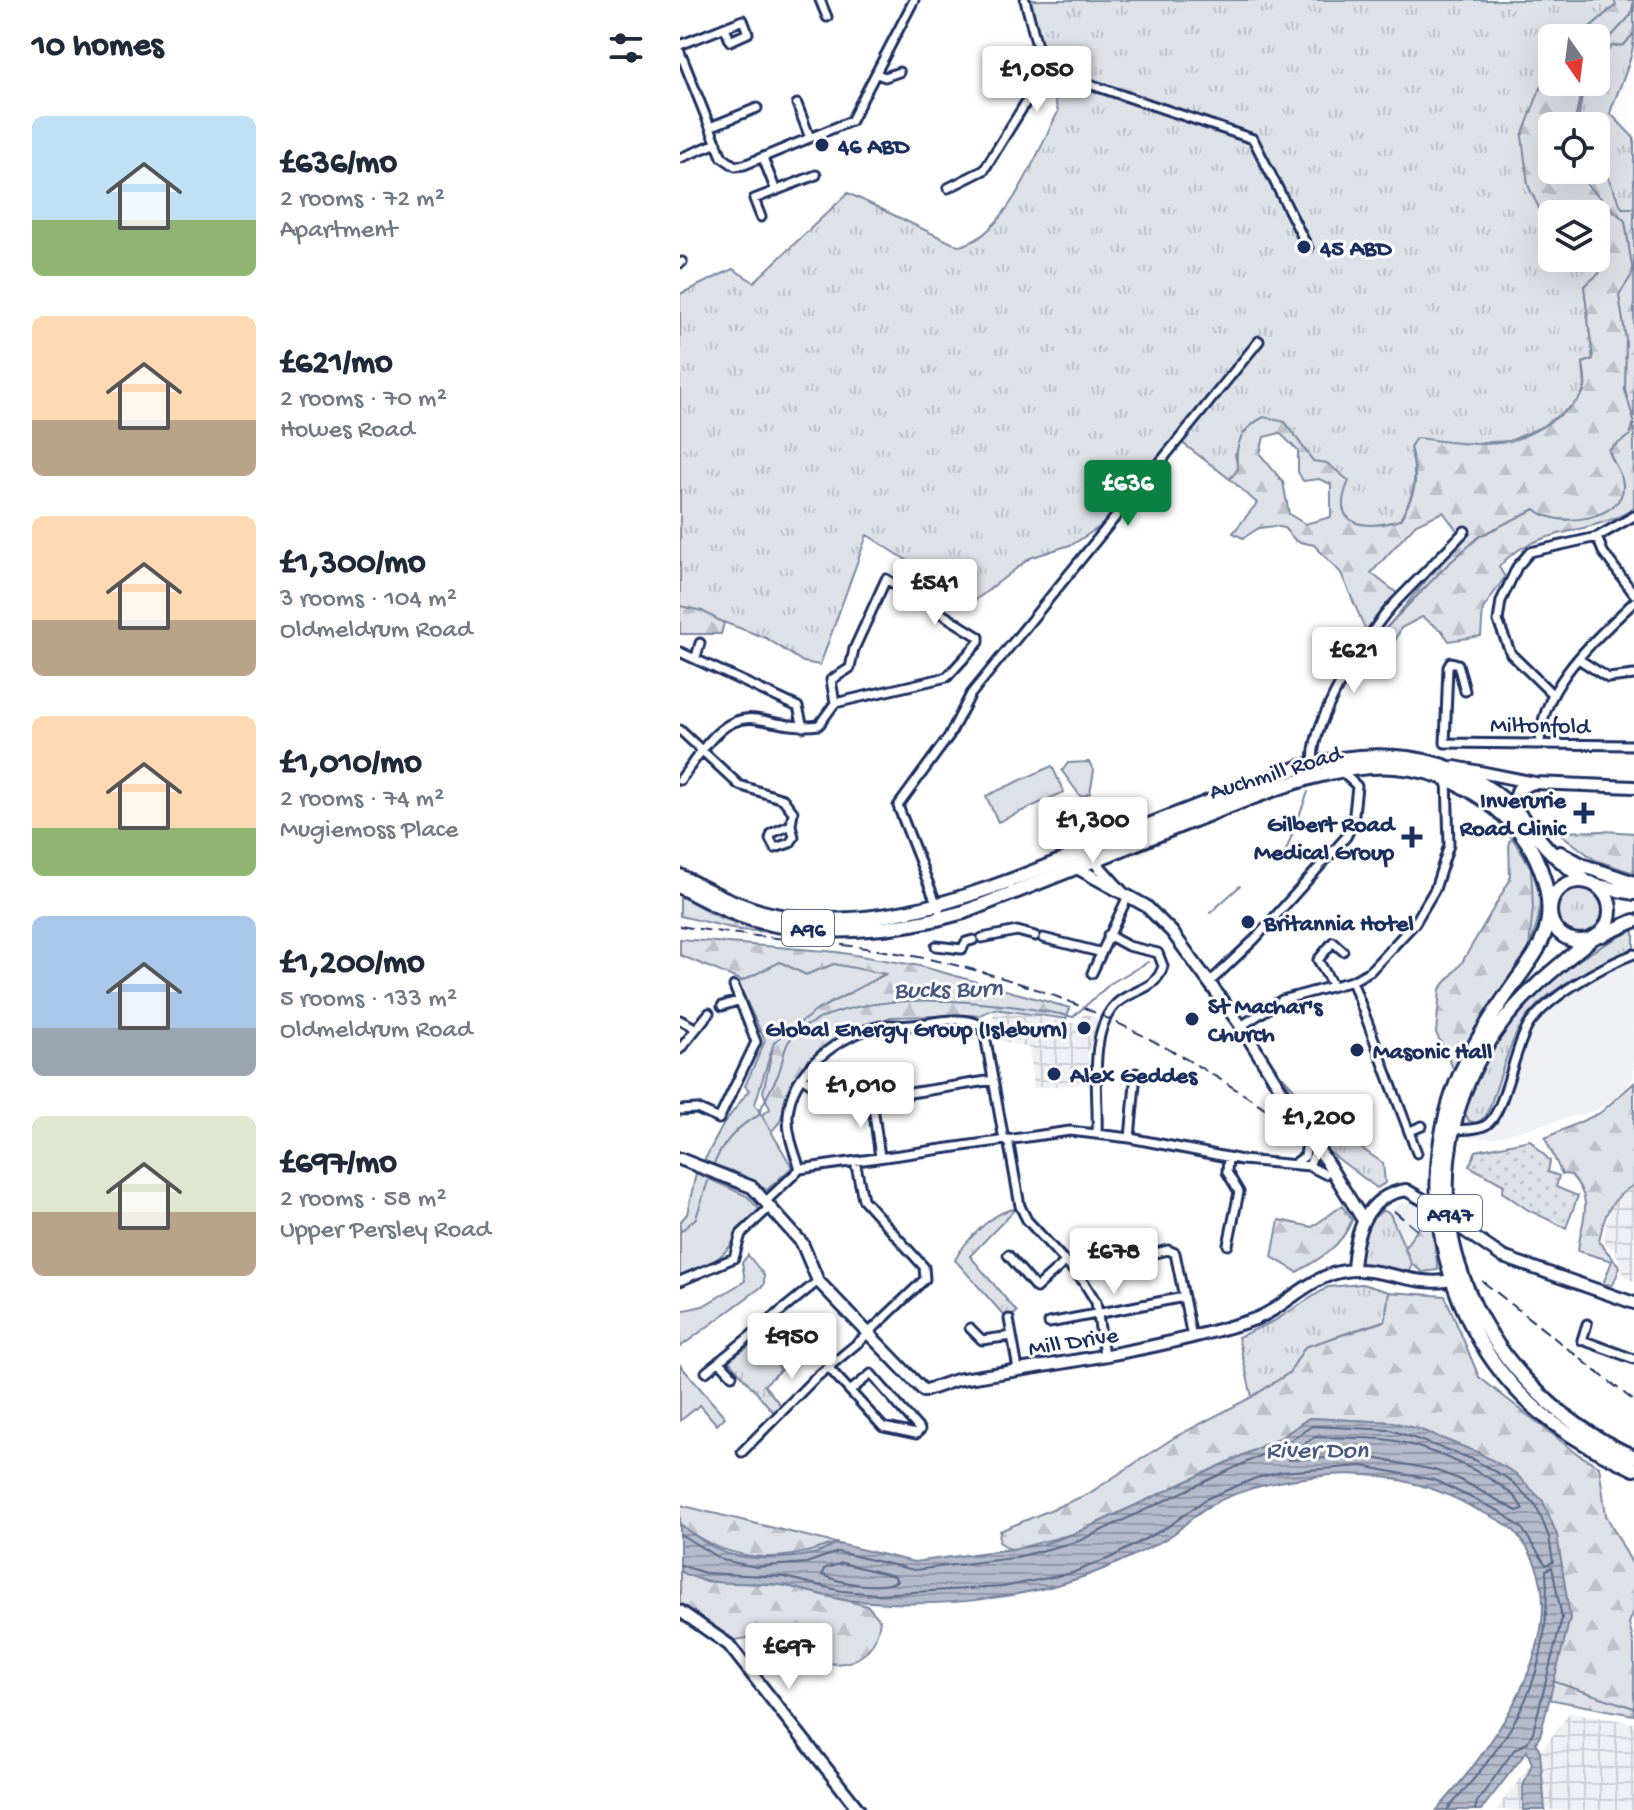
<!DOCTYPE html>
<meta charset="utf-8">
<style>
body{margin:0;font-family:"Gochi Hand",sans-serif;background:#f2f2f3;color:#1f2937;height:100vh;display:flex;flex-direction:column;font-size:30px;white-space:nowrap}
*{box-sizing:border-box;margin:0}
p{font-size:26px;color:#747a83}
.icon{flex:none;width:44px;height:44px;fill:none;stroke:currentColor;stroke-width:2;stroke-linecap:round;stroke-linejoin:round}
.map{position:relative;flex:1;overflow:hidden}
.side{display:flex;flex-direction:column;background:#fff;width:680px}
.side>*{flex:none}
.needle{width:52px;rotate:166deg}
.fabs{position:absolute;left:858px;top:24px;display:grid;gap:16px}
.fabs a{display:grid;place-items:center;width:72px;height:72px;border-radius:12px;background:#fff;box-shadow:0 8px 32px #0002;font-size:40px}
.price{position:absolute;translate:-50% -68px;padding:0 18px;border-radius:8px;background:#fff;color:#222;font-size:26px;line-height:52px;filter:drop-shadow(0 2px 4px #0008)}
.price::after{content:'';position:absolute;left:50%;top:48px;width:24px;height:18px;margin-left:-12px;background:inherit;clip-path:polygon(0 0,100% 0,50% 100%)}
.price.current{background:#0b8043;color:#fff}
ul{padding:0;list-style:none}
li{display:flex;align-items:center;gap:24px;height:200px;padding:0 32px}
li span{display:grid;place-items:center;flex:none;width:224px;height:160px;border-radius:12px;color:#555}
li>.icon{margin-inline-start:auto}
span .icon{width:96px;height:96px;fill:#fffc;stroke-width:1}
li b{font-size:34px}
h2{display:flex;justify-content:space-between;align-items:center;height:96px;padding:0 32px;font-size:34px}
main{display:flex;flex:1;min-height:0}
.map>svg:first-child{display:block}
</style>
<main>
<section class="side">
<h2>10 homes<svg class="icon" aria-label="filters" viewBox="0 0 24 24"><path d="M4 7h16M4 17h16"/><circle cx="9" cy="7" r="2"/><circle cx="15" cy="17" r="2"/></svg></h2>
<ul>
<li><span style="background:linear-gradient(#bfe0f5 65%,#8fb573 0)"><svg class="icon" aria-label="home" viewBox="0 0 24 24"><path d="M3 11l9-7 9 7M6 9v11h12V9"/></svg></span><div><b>£636/mo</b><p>2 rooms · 72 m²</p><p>Apartment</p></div></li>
<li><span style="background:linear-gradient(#ffd9b3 65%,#b9a48a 0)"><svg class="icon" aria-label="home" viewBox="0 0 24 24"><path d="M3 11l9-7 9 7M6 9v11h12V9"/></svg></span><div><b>£621/mo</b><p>2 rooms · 70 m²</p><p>Howes Road</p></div></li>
<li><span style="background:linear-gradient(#ffd9b3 65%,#b9a48a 0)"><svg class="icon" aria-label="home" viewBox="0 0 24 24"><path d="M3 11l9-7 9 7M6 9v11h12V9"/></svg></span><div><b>£1,300/mo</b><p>3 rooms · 104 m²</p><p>Oldmeldrum Road</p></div></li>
<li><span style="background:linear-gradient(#ffd9b3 70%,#8fb573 0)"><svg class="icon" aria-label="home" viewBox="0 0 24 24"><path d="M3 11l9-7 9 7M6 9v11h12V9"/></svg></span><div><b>£1,010/mo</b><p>2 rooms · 74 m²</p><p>Mugiemoss Place</p></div></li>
<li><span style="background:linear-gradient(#a9c7e8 70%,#9aa5b1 0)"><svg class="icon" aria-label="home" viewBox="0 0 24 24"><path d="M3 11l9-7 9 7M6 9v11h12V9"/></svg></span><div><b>£1,200/mo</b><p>5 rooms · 133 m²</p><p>Oldmeldrum Road</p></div></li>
<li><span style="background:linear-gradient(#dfe7d0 60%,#b9a48a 0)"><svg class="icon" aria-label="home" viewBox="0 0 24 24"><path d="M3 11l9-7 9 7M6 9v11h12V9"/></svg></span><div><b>£697/mo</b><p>2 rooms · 58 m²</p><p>Upper Persley Road</p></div></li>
</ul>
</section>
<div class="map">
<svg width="954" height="1810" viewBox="0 0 954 1810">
<defs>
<pattern id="industrial-grid" width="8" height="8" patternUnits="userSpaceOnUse" patternTransform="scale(2)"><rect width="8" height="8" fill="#eff0f4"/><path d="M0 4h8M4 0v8" fill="none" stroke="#ccced4"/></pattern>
<pattern id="grass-tufts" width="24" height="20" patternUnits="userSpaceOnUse" patternTransform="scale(2)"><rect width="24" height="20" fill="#dee1e7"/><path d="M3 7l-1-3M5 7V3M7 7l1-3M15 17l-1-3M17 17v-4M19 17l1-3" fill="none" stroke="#bec1c9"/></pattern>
<pattern id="forest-firs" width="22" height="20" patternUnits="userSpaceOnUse" patternTransform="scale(2)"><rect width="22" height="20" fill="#dee1e7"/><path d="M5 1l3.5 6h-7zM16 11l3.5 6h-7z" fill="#bec1c9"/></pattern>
<pattern id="garden-dots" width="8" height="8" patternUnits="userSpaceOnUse" patternTransform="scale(2)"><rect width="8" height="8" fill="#dee1e7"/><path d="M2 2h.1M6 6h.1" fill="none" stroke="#bec1c9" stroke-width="1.8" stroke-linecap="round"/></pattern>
<pattern id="water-rules" width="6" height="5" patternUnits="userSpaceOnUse" patternTransform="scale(2)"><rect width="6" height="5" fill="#b5bbca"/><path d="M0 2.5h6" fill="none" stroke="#9298a7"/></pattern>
</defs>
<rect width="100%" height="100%" fill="#fff"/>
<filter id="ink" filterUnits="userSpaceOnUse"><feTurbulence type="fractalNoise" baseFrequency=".0125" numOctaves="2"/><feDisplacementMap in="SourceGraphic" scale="16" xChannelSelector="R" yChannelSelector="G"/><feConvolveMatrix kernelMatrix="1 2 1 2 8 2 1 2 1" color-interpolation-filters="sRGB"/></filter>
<g filter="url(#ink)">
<!-- built -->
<path fill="#eff0f4" d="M954,927V1077L938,1096L917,1110L813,1138H778L789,1090L817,1035L899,954Z
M737,1201L750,1212L725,1247L711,1214L718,1204Z"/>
<!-- industrial -->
<path fill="url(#industrial-grid)" d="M314,1009L397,1024L404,1013L423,1021L407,1053L410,1083L353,1088L349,1048L311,1038Z
M954,1185V1281L945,1277L935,1250L924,1244L925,1227L933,1202Z
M890,1712L954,1723V1810H816Z"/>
<!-- grass -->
<path fill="url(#grass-tufts)" stroke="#7c88a2" stroke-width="2" d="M349,0H934L936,5L910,27L872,38V58L859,97L864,218L872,221V258H916V251L922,262L919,274L904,286L913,359L903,363L905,387L898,402L861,427L830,441L730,447C738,477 735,494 720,520C685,530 649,528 668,481L633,461L605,422L555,454L558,469L550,479L497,439L435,517L393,544L350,558L293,602L187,535L140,665L123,662L86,638L0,606V294L53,269L74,282L168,193L278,246C325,240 358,150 378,112Z
M954,33C954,61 939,86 930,113L954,138V208L942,209L916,157V126H897L904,82H916V64L932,46L944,45Z
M821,817C869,873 872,915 833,977L851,868L833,839L815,819Z
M874 911a26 26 0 1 1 52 0a26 26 0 1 1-52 0Z
M954,930V949C920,962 861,991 842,1024C825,1051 819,1086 806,1116L797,1123L789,1121L784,1111C813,1020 870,968 954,930Z
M602,1076L646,1124L703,1163L705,1183L697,1188L648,1151Z
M335,1209L290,1256L337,1312L328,1320L275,1260C284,1242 314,1210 335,1209Z
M703,1210L710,1214L732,1264L727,1277L678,1271L681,1229Z
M682,1284L709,1292L706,1320L625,1347L609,1373L572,1397L558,1337L594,1321L648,1287Z
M83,1337L85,1348L101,1370L84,1385L103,1408L96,1415L48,1360Z"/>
<!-- forest -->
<path fill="url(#forest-firs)" stroke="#7c88a2" stroke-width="2" fill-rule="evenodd" d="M934,0H954V33L944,45L932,46L916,64V38H878L880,33L910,27L936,5Z
M872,58V82H904L897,126H872V170H916L918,156L942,208H954V508C912,536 851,527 819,567L825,577L803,609L801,636L769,641L762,631L742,617L721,628L705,662H691L690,648L782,537L763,512L736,524L691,573L718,594L686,631L661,573L634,545L616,541L604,528L595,526L579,528L563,538L553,533L577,503L550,479L558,469C553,445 562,428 584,417L605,422L633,461L647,463L669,481C648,528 686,530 720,520C737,491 739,479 730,447L736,438C766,441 801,448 830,441C849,437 900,407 905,388C906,381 904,370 903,363L913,359L904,286L919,274L922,263L916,251V214H872V221L864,219L848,185L842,136ZM600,433L618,451V472L623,481L639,479L651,484V517L625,524L609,514L603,482L580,454L584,437Z
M0,606L22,611L44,623L41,634H0Z
M924,831L954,833V873L915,860L878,832Z
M833,839L851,868L853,907L849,948L833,977L795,1028L774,1070L756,1033L760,989L781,964L830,880L829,841Z
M0,896L41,918L89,932L60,930L0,916Z
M0,939L157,952L240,966L390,1008L386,1019L314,1009L300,1015L211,1017L173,1031L141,1052L116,1079L99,1123L57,1170L36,1168L55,1135L90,1109L83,1092L94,1042L137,1010L204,975L154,964L126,975L100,962L62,981L0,955Z
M954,1083V1185C930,1199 924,1214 919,1242L940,1267L933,1285L923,1284L932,1261L898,1251C901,1218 916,1203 891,1175L882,1174L865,1138L920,1113Z
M662,1206L672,1220C661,1247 641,1258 617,1272L592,1257L599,1220L632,1227Z
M750,1212L758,1270L742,1272L731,1263L725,1247Z
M709,1292L765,1296L799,1377L899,1455L919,1466L926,1515L954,1567V1611L949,1623L954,1645V1715L868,1699L890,1618L799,1453L713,1422L629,1418L602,1437L396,1533L332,1550L319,1542L320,1531L408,1494L495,1437L572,1397L609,1373L625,1347L705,1321Z
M0,1505L155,1543C100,1565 47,1563 0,1524Z
M0,1571L23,1581L103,1585L188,1606L200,1620C193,1681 126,1671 95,1634L55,1640L0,1603Z"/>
<!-- park -->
<path fill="#dee1e7" stroke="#7c88a2" stroke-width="2" d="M409,762L414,771L410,793L401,797L382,771L388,763Z
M372,766L384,792L318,822L306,796Z
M100,962L126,975L154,964L205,974L137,1010L94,1042L75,1104L112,1167L87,1190L60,1174L24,1161L43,1125L69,1090L65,1086L85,1041L58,983Z
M16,1173L67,1196L79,1209C56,1239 40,1268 0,1277V1222L7,1214Z
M68,1255L84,1275V1285L0,1347V1311L23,1306L65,1281L62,1263Z
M0,1365L45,1417L37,1425L20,1405L0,1421Z"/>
<!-- garden -->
<path fill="url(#garden-dots)" stroke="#7c88a2" stroke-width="2" d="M850,1140L870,1161L868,1172L879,1176L876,1187L898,1196L886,1228L848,1210L822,1192L824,1185L789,1166L796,1151Z"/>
<!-- water -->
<path fill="url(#water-rules)" stroke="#77839f" stroke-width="2" d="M629,1418L713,1422L741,1430L799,1453L835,1473L863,1501L877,1535L890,1618L860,1736L856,1742L860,1752L865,1810H843V1786L852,1764L847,1751L801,1810H757C814,1746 910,1617 836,1533C824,1520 805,1514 790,1506C752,1484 695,1471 651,1475C608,1479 568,1485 529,1506C516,1513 507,1523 496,1532C479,1545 456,1554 437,1563C356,1601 253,1609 165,1600C145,1597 126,1590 106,1586C72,1579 31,1590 0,1571V1524C13,1535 28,1545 43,1552C67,1562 137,1561 155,1543L234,1562L361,1545L396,1533L602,1437Z"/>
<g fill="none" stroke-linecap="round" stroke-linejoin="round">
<!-- shore -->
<path stroke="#596789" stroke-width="2" d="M635,1437C659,1438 685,1437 709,1440C741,1444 830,1479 843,1509L837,1511L779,1479L754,1470L683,1456L608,1460V1454Z
M0,1534L42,1560L76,1567L126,1563L158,1552L234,1570L333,1558L399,1541L605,1444L632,1426L711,1430L795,1460L830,1480L856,1505L869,1537L873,1562L866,1565L841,1527L819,1511L754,1480L682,1466L601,1472L576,1478L526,1499L489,1526L432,1557L392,1573L323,1587L197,1594L162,1591L104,1577L25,1573L0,1565
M162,1563L214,1576L217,1581C199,1590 160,1583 142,1575L144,1569Z
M767,1810C836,1733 873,1676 866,1570L872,1567L882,1618L853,1732L847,1743L834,1750L797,1802L795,1810"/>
<!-- stream -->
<path stroke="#77839f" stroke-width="2" d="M916,53L951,15L954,0
M894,126L903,82
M899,170L908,186L945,221L953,273L939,295L946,340L945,390L954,421
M705,629L765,567L800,536L855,509C877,530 945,519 943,485C943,473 931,462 929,450L950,435L954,422
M604,856L628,792
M530,913L560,886
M32,1169C39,1148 58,1124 78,1116C83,1102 91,1090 97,1077C105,1061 101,1046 116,1033C177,984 322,1001 393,1017L431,983L468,962
M0,1232L16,1218L30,1175
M872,1681L954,1708"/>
<defs>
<path id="street" d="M140,0L147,17
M0,45L63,20L68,33L50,41L45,27
M0,52L42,157L55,166L64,165L171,121L234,0
M364,73L379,80L406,83L573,139L628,248
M197,74L205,77L219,72
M117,104L130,138
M30,127L77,108
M0,158L37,143
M83,158L96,191
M268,188L304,170L364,73L345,0
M81,217L74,199L136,175
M0,263L2,262
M917,537L923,552L954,594
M0,652L118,707L123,727
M16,657L20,643
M900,660L928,678L954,675
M785,691L778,664L771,662L768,667L765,743L954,745
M872,694L831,654L818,621L821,601L837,567L850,552L917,537L954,516
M0,730L59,785L103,799L113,812L111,825
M860,744C860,686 915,640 954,602
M634,764C627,728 687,634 712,606C736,581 761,556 785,531
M0,780C19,756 40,714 76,719C99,723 116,728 139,725L155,703L151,680L170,668L174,649L206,579L299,637V642L267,677L155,703
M111,825L114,837L110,843L95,848L90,839L92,833Z
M262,918L218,806L269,736L291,694L579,341
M302,938L337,931L355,936
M363,938L419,952
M256,946L282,949L286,942L293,940
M412,973L448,896
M672,981L737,1153
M530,982L575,939L666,837L673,823L677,786L662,772
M653,986L638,960L653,942L663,951
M42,1006L60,1000
M0,1020L15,1028
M561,1026L602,1000L672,981L690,971L735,923L755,889L769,845L767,778
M0,1049L29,1013
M123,1078L152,1098L185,1096L192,1099L313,1080
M192,1099L200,1157
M0,1110L17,1109L39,1119L76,1042L54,986
M775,1130C785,1129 797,1130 806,1125C825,1114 834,1045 850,1023C871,995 922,966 954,954
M730,1131L742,1126
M417,1132C419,1097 407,1033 436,1004C452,989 476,991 483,966L478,953L448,946L428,935
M450,1138L456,1073
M328,1139L340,1206L347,1220L403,1281L416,1302L424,1355
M548,1157L547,1172L559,1192L548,1245
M614,1164L625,1156L628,1135
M629,1166L634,1154
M120,1169C114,1151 107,1134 108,1115C111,1069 161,1034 202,1026C213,1023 221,1027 232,1025C252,1023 282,1015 300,1025L305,1035L324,1140
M86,1201L120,1169L390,1131L450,1138L562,1160L629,1166L645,1174
M328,1255L356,1288L385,1262
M395,1273L488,1250L495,1253L512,1337
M0,1281L54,1258L61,1234L90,1207
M329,1319L338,1369
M369,1323L504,1297
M907,1324L902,1340L954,1359
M290,1328L302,1340L332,1336
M39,1361L52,1375
M148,1367L203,1427L236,1434L240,1430L191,1374L170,1391
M26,1372L138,1281
M62,1452L133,1380L180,1341L245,1279L244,1267L183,1199L175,1161"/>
<path id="secondary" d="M775,767L855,783L954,787
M836,811L834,802L838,789L853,783
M406,858L414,861L441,891
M397,868L466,906L492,932L561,1026L683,1220
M0,1159L72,1187L122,1243L138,1281L244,1391L276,1380C375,1364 474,1351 569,1321C605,1310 626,1277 665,1271C703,1265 738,1291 779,1278
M782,1229L823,1257L954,1303
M673,1270C675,1235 684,1196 726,1190L749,1203
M0,1611L49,1645L179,1810"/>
<path id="primary" d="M880,853L904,866L954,883
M0,876C34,894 69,912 107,917C219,932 322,884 422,844C488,817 554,792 621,767C692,748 766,751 824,800C842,814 854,834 869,850C881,863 894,871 907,882
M870 911a30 30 0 1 1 60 0a30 30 0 1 1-60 0Z
M917,886L954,893
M0,887C24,899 48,913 74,920C141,938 218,931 284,912C369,879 453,844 537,811C592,790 655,763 715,767C760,770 797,790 829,820C855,844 874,891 867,925C862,949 847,965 834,984C814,1012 795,1041 781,1072C730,1187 764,1332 861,1413C889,1437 921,1453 954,1469
M922,935L954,921
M909,941C873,970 840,996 814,1034C709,1193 789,1383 954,1457"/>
</defs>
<!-- street casing -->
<use href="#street" stroke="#1b2f5e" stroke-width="13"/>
<!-- secondary casing -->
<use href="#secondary" stroke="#1b2f5e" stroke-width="16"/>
<!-- primary casing -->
<use href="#primary" stroke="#1b2f5e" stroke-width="18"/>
<!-- street -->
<use href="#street" stroke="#fff" stroke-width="7"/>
<!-- secondary -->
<use href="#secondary" stroke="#fff" stroke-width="10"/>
<!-- primary -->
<use href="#primary" stroke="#fff" stroke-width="12"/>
<!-- rail -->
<path stroke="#1b2f5e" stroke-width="2" stroke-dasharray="12 6" stroke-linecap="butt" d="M0,926C70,938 141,940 211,952C363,977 478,1035 604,1121
M714,1211L737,1230
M802,1281L954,1401"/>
</g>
</g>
<!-- markers -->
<g fill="#1b2f5e" stroke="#fff" stroke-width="3">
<circle cx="142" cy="145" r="8"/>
<circle cx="624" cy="247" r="8"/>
<path d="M900 801h8v8h8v8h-8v8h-8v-8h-8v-8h8z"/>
<path d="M728 825h8v8h8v8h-8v8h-8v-8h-8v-8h8z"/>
<circle cx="568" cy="922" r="8"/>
<circle cx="512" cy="1019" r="8"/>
<circle cx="404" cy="1028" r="8"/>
<circle cx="677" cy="1050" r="8"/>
<circle cx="374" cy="1074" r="8"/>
</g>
<g text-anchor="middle" stroke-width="6" stroke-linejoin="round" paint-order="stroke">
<!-- shield labels -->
<g fill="#fff" stroke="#5f6d8e" stroke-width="2">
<rect x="102" y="910" width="52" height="36" rx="6"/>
<rect x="738" y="1195" width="64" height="36" rx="6"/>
</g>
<g font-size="22" font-weight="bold" fill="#1b2f5e">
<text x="128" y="936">A96</text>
<text x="770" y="1221">A947</text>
</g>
<!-- poi labels -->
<g font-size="24" font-weight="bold" fill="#1b2f5e" stroke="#fff" text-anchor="start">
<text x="158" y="153">46 ABD</text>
<text x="640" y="255">45 ABD</text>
<text x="886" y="807" text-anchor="end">Inverurie<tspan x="886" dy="28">Road Clinic</tspan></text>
<text x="714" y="831" text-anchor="end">Gilbert Road<tspan x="714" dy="28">Medical Group</tspan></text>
<text x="584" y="930">Britannia Hotel</text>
<text x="528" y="1013">St Machar's<tspan x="528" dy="28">Church</tspan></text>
<text x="388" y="1036" text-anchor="end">Global Energy Group (Isleburn)</text>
<text x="693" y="1058">Masonic Hall</text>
<text x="390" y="1082">Alex Geddes</text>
</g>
<!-- street labels -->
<g font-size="24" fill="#1b2f5e" stroke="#fff">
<text transform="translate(860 724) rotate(1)" y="8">Miltonfold</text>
<text transform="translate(595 771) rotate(-17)" y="8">Auchmill Road</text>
<text transform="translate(393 1340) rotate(-9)" y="8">Mill Drive</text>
</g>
<!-- water labels -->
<g font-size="26" font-style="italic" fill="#49597e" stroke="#fff">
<text transform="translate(268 987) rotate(-1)" y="9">Bucks Burn</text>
<text x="637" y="1457">River Don</text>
</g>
</g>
</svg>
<div class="fabs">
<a><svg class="needle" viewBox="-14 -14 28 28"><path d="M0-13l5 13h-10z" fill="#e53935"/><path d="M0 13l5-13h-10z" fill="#747a83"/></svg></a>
<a><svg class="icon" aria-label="locate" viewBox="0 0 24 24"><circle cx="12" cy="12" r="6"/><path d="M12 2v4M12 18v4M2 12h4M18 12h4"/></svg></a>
<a><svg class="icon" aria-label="layers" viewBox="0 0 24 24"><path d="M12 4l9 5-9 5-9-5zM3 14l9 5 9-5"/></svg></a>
</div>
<b class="price" style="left:357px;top:114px">£1,050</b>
<b class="price current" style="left:448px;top:528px">£636</b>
<b class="price" style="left:255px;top:627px">£541</b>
<b class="price" style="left:674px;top:695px">£621</b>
<b class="price" style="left:413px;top:865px">£1,300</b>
<b class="price" style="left:181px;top:1130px">£1,010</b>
<b class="price" style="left:639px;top:1162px">£1,200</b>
<b class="price" style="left:434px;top:1296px">£678</b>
<b class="price" style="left:112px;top:1381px">£950</b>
<b class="price" style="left:109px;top:1691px">£697</b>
</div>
</main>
